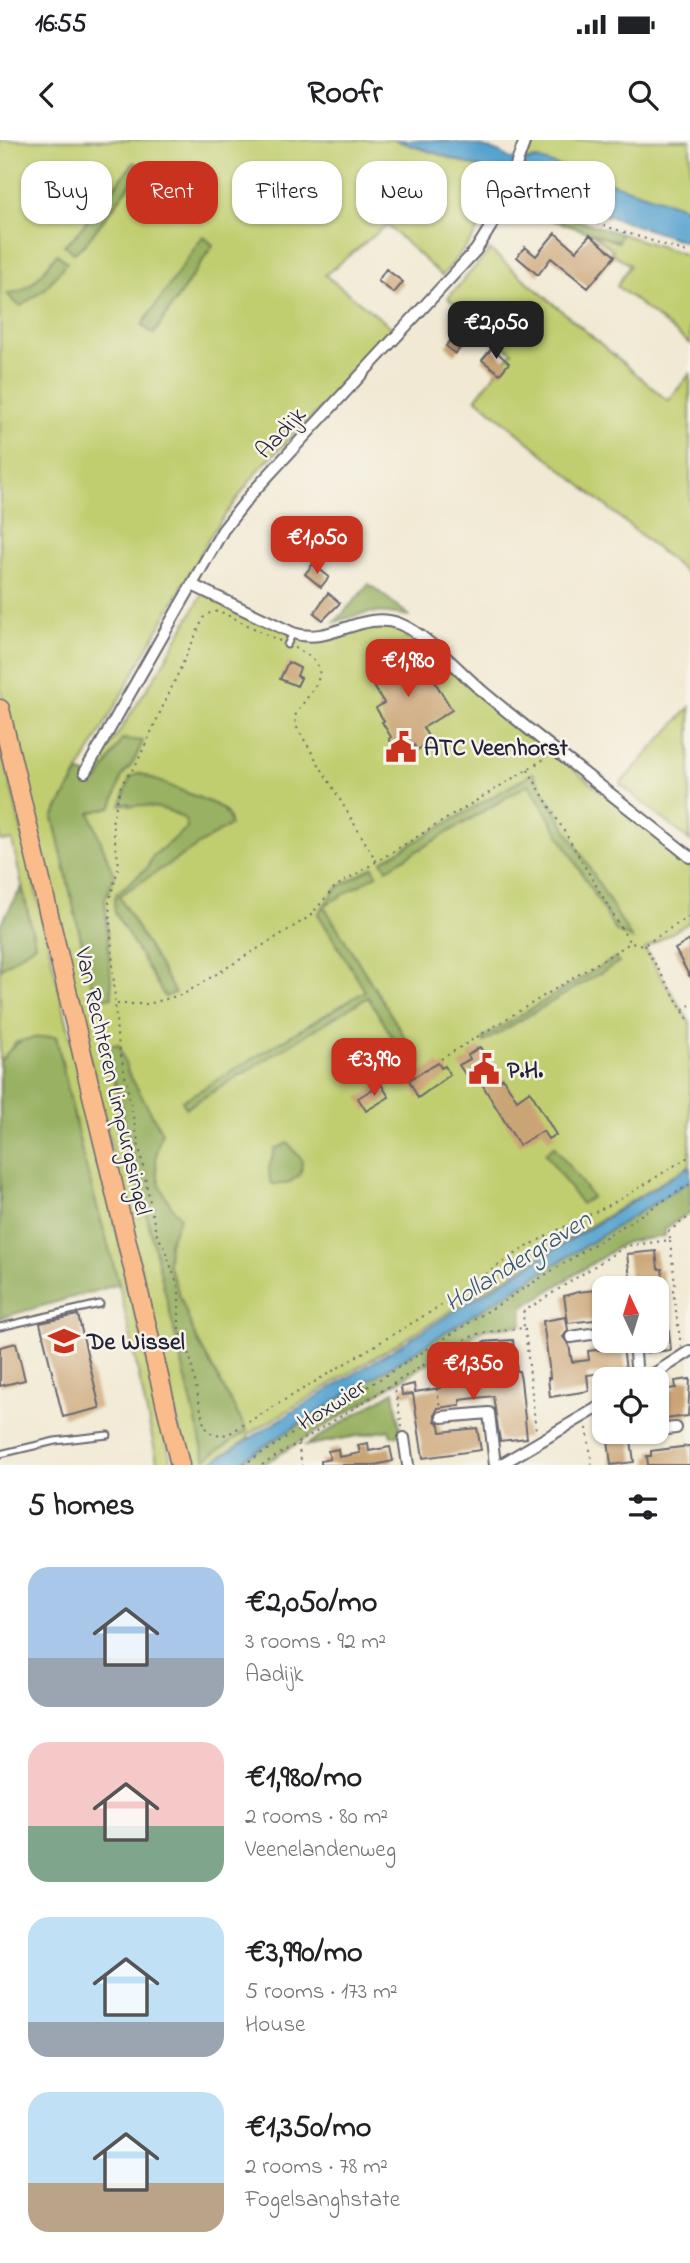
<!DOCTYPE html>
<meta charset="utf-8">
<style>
body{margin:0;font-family:"Indie Flower",sans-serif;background:#f2f2f2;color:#202124;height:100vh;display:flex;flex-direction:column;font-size:26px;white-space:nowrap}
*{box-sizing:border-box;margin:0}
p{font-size:23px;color:#757577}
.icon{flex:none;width:38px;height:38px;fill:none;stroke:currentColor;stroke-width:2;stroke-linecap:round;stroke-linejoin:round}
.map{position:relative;height:1325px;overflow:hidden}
.details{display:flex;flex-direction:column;background:#fff;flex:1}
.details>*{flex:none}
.hud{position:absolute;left:21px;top:21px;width:649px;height:63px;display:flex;gap:14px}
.needle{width:46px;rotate:356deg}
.controls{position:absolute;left:592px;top:1136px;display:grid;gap:14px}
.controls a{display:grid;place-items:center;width:77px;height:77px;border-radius:14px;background:#fff;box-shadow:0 2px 5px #0004;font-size:35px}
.price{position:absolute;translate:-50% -60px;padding:0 16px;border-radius:14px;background:#c8321e;color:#fff;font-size:23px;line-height:46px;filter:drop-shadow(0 2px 4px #0008)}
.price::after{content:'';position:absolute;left:50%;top:42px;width:21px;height:16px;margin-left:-10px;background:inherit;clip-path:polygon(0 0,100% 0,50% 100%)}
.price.on{background:#222;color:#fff}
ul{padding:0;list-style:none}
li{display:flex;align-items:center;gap:21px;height:175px;padding:0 28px}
li span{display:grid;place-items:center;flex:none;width:196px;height:140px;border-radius:21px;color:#555}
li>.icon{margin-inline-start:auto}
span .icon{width:84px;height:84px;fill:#fffc;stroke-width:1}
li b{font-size:30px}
h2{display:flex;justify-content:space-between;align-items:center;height:84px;padding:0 28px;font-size:30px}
.chip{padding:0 24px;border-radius:21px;background:#fff;box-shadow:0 2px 5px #0004;font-size:24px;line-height:63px}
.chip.on{background:#c8321e;color:#fff}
.status{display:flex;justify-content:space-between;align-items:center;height:49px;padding:0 35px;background:#fff;direction:ltr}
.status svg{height:19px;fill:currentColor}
header{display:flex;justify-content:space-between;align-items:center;height:91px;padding:0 28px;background:#fff;font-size:32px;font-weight:800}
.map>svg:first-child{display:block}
</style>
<div class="status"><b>16:55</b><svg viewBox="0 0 49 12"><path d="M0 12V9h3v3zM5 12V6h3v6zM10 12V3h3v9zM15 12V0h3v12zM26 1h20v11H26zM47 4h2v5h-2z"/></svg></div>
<header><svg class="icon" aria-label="back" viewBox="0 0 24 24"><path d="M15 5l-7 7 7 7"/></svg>Roofr<svg class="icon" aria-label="search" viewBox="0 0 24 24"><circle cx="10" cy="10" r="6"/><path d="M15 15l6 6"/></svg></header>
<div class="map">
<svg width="690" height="1325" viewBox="0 0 690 1325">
<rect width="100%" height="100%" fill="#f7f3e8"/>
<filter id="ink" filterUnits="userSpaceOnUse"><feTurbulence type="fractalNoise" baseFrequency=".0143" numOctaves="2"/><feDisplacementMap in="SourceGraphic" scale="14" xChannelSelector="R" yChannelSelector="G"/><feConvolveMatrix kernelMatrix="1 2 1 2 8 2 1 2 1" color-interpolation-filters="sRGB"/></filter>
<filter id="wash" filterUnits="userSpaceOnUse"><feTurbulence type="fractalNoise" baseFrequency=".00686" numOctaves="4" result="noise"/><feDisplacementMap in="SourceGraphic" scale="28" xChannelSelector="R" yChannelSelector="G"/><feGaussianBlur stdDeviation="1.57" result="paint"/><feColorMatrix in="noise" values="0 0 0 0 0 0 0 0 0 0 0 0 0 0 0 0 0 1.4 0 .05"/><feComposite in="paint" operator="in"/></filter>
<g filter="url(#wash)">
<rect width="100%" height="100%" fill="#f1e9d3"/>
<!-- green -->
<path fill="#c1ce70" stroke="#727856" stroke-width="2" fill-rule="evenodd" d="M0,0H395L490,31H502L510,33L473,98L442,136L388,86L383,88L325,135L394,189L362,220L326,263L259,329L212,393L53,677L95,860L62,680L163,524L203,453L310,500L338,498L365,486L396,487L409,494L405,497H409L690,723V782L645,809L690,883V1025L248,1295L249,1298L207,1325H188L0,546ZM134,22L142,30L85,104L74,113L65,104L74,97ZM213,105L154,194L142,185Z
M537,0H690V69L537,19L522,21Z
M591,93L618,102L621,94L690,116V204L617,146L630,125L611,112L613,110Z
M490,110L668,261L690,234V436L476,258L512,212L448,158Z
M690,567V701L620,644Z
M0,600L172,1325H158L119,1144L83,1017L56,896L16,902L0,922V829L35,804L12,700L1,701L0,696Z"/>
<!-- forest -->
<path fill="#98b162" stroke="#5d6a4e" stroke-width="2" d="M135,22L142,29L85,104L74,113L64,105L74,97Z
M539,68L621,94L618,102L540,76Z
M203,96L213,105L153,194L142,185Z
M57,114L67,122L46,148L21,166L14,162L7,153C33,152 41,132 57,114Z
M369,444L410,476C376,470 367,471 335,482Z
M122,599L143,601L133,623L122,636L112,667L90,673L114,736L105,760L112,857L95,860L53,677L79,632L98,641Z
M139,633L214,664C224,669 230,674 230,685L119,756L175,853L165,857L115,773L114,761L117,753L147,728L153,716L187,688L186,681C174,669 146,664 129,666V663L121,665L130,638Z
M533,633L632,799L616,791L529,644L387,729L382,721Z
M373,727L377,735L324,766L419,920L410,926L368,857L186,968L182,961L365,851L318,774L337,748Z
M22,747L35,804L0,829V785Z
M615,818L619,822L484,902L483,898Z
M56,896L83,1017L119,1144L0,1178V922C20,895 24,899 56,896Z
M119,904L128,932L162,992C149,1024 158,1052 180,1077L169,1103L168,1124L195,1196L247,1291L205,1319L106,906Z
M288,1003L302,1020L301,1034L287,1044H273L270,1041L269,1028L275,1009Z
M554,1006L592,1057L581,1064L545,1013Z
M690,1041V1072L665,1089V1096L626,1102L522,1168V1185L484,1189L262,1325H234L474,1174Z
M394,1251L401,1295L391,1296L389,1290L304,1306Z"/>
<!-- water -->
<path fill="#56a3cf" stroke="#3c6285" stroke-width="2" d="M395,0C430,0 486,0 510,19L529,21L537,19L690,69V103L526,49L521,37L502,31H490Z
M690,1026V1041L474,1174L234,1325H207Z"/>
<g id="blocks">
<!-- building -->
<path fill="#cba476" d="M555,93L576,111L590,95L615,116L588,148L551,118L538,135L517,117L525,107L536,116Z
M386,129L403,142L394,153L378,141Z
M458,191L468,199L455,214L446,206Z
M492,208L509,223L500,234L482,220Z
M313,424L329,437L321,447L305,434Z
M328,453L340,463L323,480L314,473Z
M412,504L452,570L423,588L431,601L417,610L414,605L398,614L389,599L391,597L382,582L384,581L376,568L384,563L366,533Z
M288,522L300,528L297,536L301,538L297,546L280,539Z
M690,800V837L675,809Z
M480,907L500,940L503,938L517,960L530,951L556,995L548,999L543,991L519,1005L477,936L474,938L470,930L465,934L459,925L470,919L468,915Z
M438,923L441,928L445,926L450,935L418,958L409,940Z
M381,944L389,957L366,971L358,958Z
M656,1111L658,1129H662L671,1210L643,1213L642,1200H656V1148H649V1142L631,1144V1142L632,1148H597V1143L630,1138L627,1114Z
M604,1149V1157H600L603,1179L568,1183L564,1156L578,1152Z
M78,1175L100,1268L63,1277L40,1183Z
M566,1177L568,1190L563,1197L569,1205L572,1222L589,1220L588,1211L623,1207L626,1230L587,1235L589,1251L550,1257L548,1238H550L549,1227L543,1181Z
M513,1200L517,1231H519L521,1240L527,1298L500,1301L493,1256L460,1260V1265L438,1268L435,1274V1281L440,1285L441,1292L477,1288L481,1310L423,1318L413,1254L402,1255L401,1247L414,1244L415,1252L440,1248L438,1232L486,1226L483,1202Z
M16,1203L25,1240L0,1246V1207Z
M690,1239L688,1276L656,1280V1251L676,1248L675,1241Z
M607,1292H624L626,1296L631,1300L634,1322L611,1325Z
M368,1303L369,1311L390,1307L393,1321L375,1325H321V1321L330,1319L328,1311L338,1309L339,1317L350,1315L360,1313L358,1305Z
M690,1306V1325H648L647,1316H651V1311Z"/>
</g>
</g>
<g filter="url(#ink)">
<use href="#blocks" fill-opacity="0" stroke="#6a6870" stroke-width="2"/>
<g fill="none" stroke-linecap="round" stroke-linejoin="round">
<defs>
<path id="lane" d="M287,505L293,493
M0,1187L100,1164
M0,1314L55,1301L108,1295"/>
<path id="street" d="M192,445L293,493C331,506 361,469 400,484C426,494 460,532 482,551C550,608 621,661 690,717
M85,632L223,390L253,352L476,110L499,73L525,0
M571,1197L604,1192
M634,1200L637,1239
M646,1239L690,1211
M442,1277L489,1273L495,1325
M656,1290L676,1288
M632,1292H647
M404,1298L408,1325
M500,1325L604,1264"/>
<path id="primary" d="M0,569L180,1325"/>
</defs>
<!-- lane casing -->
<use href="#lane" stroke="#6a6870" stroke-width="9"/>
<!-- street casing -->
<use href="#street" stroke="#6a6870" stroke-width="14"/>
<!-- primary casing -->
<use href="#primary" stroke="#6a6870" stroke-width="21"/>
<!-- path -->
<path stroke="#6a6870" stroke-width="2" stroke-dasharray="2 5" stroke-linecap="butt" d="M517,58L690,113
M280,501L219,471L210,473L204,477L136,625L121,645L112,683L119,725L109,762L117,895L156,1093L164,1107L179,1149V1190L189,1212L204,1285L210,1293L220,1296L230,1293L465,1151C503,1117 552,1092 597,1071C629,1056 660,1034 690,1016
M295,508C340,530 312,546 295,576L296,586L377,722
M528,630L630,803
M644,805L690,883
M117,864H148L184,854L309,777L335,747L546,618
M683,870L690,865
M441,919L630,803L644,805L690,776
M670,1101L675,1144L673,1150L681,1206
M525,1189L536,1291
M432,1221L440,1268
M394,1244L402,1287
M587,1288L592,1325
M298,1304L302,1325
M243,1325L690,1044
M262,1325L464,1200L480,1193L524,1188L523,1172L626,1106L670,1100L669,1091L690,1076"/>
<!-- lane -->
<use href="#lane" stroke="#fff" stroke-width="5"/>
<!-- street -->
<use href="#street" stroke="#fff" stroke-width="10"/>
<!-- primary -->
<use href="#primary" stroke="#fabc8b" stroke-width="18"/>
</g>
</g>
<!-- icons -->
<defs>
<symbol id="civic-bare" viewBox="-9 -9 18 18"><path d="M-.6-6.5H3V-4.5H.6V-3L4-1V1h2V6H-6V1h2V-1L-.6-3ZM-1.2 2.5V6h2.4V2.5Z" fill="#c8321e" stroke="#f7f3e8" stroke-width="2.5" paint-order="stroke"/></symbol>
<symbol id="school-bare" viewBox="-9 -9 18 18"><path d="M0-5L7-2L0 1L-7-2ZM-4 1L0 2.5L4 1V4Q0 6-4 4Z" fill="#c8321e" stroke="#f7f3e8" stroke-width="2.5" paint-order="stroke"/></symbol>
</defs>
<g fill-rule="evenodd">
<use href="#civic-bare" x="379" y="585" width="44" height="44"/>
<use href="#civic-bare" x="462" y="907" width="44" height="44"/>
<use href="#school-bare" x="42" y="1179" width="44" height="44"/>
</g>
<g text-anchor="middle" stroke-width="5" stroke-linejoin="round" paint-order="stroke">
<!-- street labels -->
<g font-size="24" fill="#22223b" stroke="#f7f3e8">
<text transform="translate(280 292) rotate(-47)" y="8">Aadijk</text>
<text transform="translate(114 941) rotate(77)" y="8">Van Rechteren Limpurgsingel</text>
<text transform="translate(331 1264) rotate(-32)" y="8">Hoxwier</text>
</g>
<!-- poi labels -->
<g font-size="24" font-weight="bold" fill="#22223b" stroke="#f7f3e8" text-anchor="start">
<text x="424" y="615">ATC Veenhorst</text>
<text x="507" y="937">P.H.</text>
<text x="87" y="1209">De Wissel</text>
</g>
<!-- water labels -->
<g font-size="26" font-style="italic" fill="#375676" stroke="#f7f3e8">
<text transform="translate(517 1120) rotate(-32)" y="9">Hollandergraven</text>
</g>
</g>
</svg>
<div class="controls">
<a><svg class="needle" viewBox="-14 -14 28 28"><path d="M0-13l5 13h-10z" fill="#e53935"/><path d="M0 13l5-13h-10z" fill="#757577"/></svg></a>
<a><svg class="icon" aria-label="locate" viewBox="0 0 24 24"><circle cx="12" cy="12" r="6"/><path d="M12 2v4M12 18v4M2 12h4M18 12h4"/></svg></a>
</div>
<b class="price on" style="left:496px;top:221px">€2,050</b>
<b class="price" style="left:317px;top:436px">€1,050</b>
<b class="price" style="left:408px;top:559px">€1,980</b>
<b class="price" style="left:374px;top:958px">€3,990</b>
<b class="price" style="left:473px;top:1262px">€1,350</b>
<div class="hud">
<a class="chip">Buy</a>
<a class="chip on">Rent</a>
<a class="chip">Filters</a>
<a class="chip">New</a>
<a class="chip">Apartment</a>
</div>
</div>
<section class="details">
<h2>5 homes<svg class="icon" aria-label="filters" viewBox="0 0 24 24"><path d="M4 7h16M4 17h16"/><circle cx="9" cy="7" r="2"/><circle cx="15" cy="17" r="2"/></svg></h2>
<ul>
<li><span style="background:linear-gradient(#a9c7e8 65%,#9aa5b1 0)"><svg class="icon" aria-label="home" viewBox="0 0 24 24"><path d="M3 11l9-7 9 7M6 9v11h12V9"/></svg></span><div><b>€2,050/mo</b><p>3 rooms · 92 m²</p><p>Aadijk</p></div></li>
<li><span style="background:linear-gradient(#f6c9c9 60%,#7fa58c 0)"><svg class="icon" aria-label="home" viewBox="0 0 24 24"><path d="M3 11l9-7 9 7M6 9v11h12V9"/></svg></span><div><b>€1,980/mo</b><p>2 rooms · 80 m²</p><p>Veenelandenweg</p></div></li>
<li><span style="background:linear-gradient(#bfe0f5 75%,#9aa5b1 0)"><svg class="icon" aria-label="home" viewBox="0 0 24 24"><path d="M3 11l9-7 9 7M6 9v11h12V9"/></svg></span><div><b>€3,990/mo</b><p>5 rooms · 173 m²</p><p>House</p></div></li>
<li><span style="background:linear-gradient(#bfe0f5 65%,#b9a48a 0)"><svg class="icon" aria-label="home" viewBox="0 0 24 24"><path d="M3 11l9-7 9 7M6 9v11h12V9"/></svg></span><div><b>€1,350/mo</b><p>2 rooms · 78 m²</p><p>Fogelsanghstate</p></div></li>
</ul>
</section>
